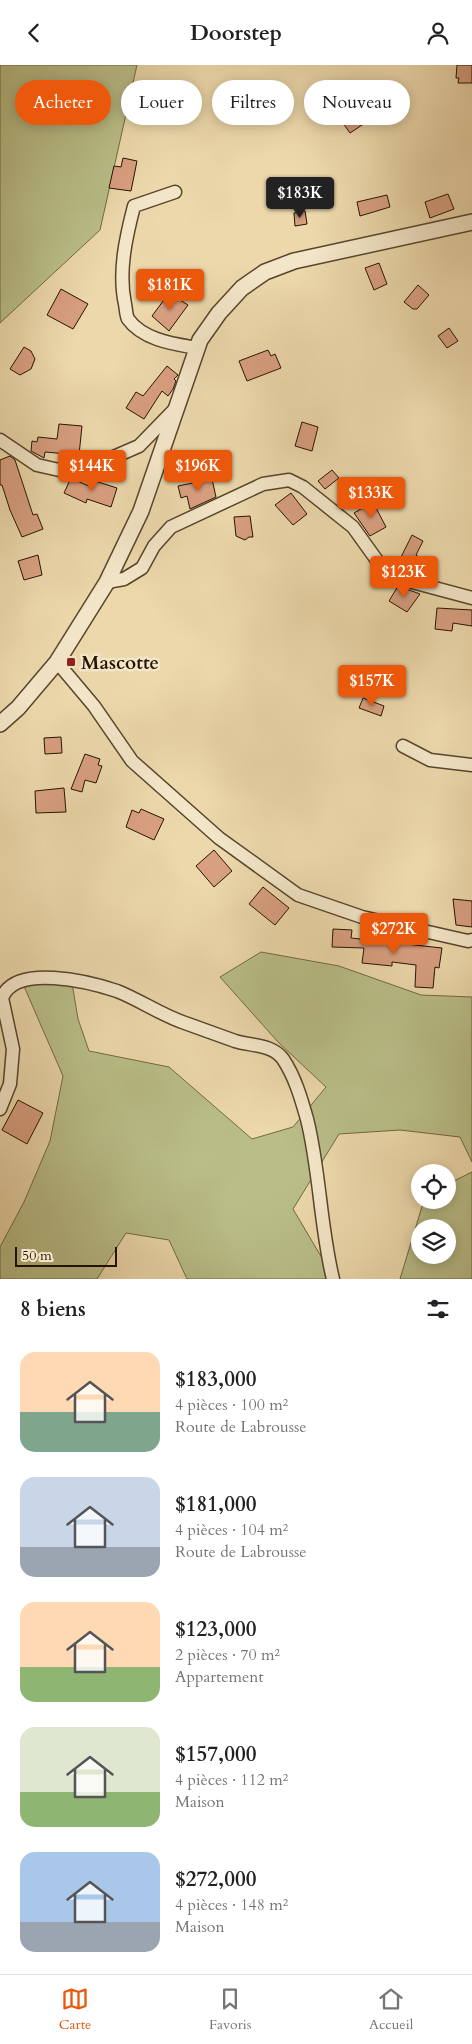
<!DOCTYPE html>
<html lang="fr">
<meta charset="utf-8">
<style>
body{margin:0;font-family:Cardo,serif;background:#f2f2f2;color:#202124;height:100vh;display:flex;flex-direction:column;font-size:19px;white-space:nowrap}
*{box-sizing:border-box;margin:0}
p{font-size:16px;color:#757577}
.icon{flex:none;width:28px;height:28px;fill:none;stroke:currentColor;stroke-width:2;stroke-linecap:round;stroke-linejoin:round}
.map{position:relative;height:1214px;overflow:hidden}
.panel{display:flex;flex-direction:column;background:#fff;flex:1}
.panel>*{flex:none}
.guide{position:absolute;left:15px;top:15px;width:442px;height:45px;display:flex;gap:10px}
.buttons{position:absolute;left:411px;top:1099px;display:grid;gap:10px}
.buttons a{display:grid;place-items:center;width:45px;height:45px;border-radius:50%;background:#fff;box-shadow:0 2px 12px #0003;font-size:25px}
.scale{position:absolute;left:15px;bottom:12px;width:102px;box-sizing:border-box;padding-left:5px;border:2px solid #261401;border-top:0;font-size:14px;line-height:18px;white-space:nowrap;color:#261401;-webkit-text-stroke:4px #f3e6c8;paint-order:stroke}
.price{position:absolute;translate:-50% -42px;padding:0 11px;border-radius:5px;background:#ea580c;color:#fff;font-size:16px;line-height:32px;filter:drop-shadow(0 1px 2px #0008)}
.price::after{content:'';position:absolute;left:50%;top:30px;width:15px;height:11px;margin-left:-8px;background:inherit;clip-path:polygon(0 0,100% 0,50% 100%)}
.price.active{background:#222;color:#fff}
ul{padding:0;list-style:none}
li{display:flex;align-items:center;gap:15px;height:125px;padding:0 20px}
li span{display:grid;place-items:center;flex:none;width:140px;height:100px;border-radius:15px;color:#555}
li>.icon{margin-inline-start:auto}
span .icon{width:60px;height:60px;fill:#fffc;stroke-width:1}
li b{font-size:21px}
h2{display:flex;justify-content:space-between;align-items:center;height:60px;padding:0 20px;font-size:21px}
.tag{padding:0 18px;border-radius:22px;background:#fff;box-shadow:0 2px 12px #0003;font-size:18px;line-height:45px}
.tag.active{background:#ea580c;color:#fff}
header{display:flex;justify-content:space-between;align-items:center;height:65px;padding:0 20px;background:#fff;font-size:22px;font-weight:700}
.menu{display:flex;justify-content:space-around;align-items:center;height:70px;border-top:1px solid #e0e0e0;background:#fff;font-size:14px;color:#757577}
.menu a{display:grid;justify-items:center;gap:2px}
.menu .active{color:#ea580c}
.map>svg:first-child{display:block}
</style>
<header><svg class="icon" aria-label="back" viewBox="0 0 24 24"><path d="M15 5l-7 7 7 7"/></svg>Doorstep<svg class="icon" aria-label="person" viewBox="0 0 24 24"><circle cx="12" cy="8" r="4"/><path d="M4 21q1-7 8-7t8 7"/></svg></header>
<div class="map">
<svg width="472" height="1214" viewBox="0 0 472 1214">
<rect width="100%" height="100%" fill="#ecd8ab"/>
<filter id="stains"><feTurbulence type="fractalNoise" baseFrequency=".004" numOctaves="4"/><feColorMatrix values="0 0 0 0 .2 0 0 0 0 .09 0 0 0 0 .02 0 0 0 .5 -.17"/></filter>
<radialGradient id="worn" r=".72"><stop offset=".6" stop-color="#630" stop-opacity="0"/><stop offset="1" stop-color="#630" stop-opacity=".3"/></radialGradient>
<!-- green -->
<path fill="#b9be88" stroke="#706944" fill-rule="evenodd" d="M0,0H137L100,165L0,258Z
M261,887L339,901L421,930L472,932V1097L460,1072L400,1065L339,1069L293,1144L322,1193L326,1214H187L169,1175L126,1168L97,1214H0V1182L24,1137L50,1076L63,1011L23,919L72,918L78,954L89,986L169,1002L252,1074L293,1062L326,1022L278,977L220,912Z
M472,1107V1214H400L424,1135H448V1119ZM448,1162V1190H420V1162Z"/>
<!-- building -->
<path fill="#d89f80" stroke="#261401" d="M457,0H472V18H458L459,13H456Z
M359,32L374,52L350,68L336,48Z
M123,93L137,96L131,126L109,123L114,101L121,102Z
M274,115L288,122L282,135L267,129Z
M448,129L454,144L430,153L425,137Z
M387,130L390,142L360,151L357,137Z
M305,146L307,159L295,161L294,148Z
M379,198L387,219L374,225L365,203Z
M418,220L429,230L417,244H413L404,237Z
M61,224L88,239L73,264L47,250Z
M169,228L188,240L169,266L152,251Z
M449,263L458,276L447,283L438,271Z
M24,282L31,286L35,294L31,304L20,310L10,304Z
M268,285L271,291L275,289L281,303L247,316L239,296Z
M167,301L178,310L174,314L176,316L173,324L168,331L162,326L144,354L126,343L136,327L143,331Z
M302,357L318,362L312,386L295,381Z
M59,359L82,361L79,390L45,387L44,393L31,386L32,376L37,377L38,372L57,374Z
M10,391L15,395L33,450L37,449L43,464L22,472L10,445L2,420H0V395Z
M332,405L339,413L325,424L318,416Z
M73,414L93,423L95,416L117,423L111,442L87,434L86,438L64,428L70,415Z
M212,414L216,432L190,444L187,431L181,433L178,421Z
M291,428L307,449L293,460L275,440Z
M373,437L386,462L370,471L354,448Z
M250,451L253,472H249L245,475L236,471L234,452Z
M412,470L423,476L416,490L434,502L425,512L406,507L410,502L399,496Z
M38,490L42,510L24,515L18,496Z
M398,521L420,529L407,547L389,536Z
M437,543L472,545V561L453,558L452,566L435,564Z
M363,633L384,641L381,651L359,643Z
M61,672L62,688L45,689L44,673Z
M85,689L100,694L98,700L102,701L96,718L85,715L82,727L71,724Z
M64,723L66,747L36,748L35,726Z
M141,744L164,754L154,775L126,762L132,745L139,748Z
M214,785L232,806L214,822L196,801Z
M263,822L289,843L275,860L249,839Z
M453,834L472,836V862L456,860Z
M333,864L352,865L351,873L442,883L439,903L435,902L433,923L415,922L416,900L392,897V901L362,898L364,883L332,882Z
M18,1035L43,1048L27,1079L2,1065Z"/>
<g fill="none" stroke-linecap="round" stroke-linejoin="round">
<defs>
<path id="minor" d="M175,127L134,141C126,172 118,207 125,239C126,244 126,250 128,254C143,275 174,279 197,283
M0,375L37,400L68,407L93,401L139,381L176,343
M107,517L124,514L142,503L154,481L171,462L263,419L289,415L303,422L353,462L381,501L401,514L472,533
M57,597L94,641L132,696L219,773L298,830L362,852L468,876L472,875
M403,681L430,695L472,700
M0,1044L10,1019L13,984L2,933C15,898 90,917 117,926C140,935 161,950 185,958C202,964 218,970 235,976C251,981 272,979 283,994C295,1012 301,1033 307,1054C320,1106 320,1161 333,1214"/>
<path id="tertiary" d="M0,659L18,643L57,597L107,517L141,446L200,275L219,248L242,223L265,207L294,196L472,157"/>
</defs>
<!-- minor casing -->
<use href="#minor" stroke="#58452c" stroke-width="15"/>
<!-- tertiary casing -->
<use href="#tertiary" stroke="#58452c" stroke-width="18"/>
<!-- minor -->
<use href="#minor" stroke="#f3e6c8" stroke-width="12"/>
<!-- tertiary -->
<use href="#tertiary" stroke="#f3e6c8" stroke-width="15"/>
</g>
<!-- markers -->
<rect fill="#8f2418" stroke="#f3e6c8" stroke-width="2" x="66" y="592" width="10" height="10" rx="2.5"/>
<g text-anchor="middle" stroke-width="5" stroke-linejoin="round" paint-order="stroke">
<!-- poi labels -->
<g font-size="19" font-weight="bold" fill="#261401" stroke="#f3e6c8" text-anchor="start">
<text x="81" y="604">Mascotte</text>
</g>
</g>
<rect width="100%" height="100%" filter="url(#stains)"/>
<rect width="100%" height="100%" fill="url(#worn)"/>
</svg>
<div class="buttons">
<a><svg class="icon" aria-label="locate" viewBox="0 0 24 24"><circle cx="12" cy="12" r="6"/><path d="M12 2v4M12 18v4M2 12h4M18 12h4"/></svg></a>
<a><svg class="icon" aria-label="layers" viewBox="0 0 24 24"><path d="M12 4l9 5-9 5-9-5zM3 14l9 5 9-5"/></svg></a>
</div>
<div class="scale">50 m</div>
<b class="price active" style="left:300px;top:154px">$183K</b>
<b class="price" style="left:170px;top:246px">$181K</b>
<b class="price" style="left:92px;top:427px">$144K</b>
<b class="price" style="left:198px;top:427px">$196K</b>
<b class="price" style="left:371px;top:454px">$133K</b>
<b class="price" style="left:404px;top:533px">$123K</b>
<b class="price" style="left:372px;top:642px">$157K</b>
<b class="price" style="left:394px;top:890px">$272K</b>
<div class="guide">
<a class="tag active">Acheter</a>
<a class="tag">Louer</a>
<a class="tag">Filtres</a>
<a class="tag">Nouveau</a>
</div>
</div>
<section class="panel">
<h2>8 biens<svg class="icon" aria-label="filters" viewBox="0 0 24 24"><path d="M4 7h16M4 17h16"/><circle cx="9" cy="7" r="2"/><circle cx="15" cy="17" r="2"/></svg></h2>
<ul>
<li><span style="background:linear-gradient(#ffd9b3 60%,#7fa58c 0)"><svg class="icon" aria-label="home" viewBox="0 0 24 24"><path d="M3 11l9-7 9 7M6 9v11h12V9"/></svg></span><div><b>$183,000</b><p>4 pièces · 100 m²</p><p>Route de Labrousse</p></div></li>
<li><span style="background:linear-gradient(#c9d6e8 70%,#9aa5b1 0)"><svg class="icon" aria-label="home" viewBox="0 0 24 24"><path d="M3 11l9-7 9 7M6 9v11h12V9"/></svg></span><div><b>$181,000</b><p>4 pièces · 104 m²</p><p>Route de Labrousse</p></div></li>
<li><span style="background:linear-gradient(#ffd9b3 65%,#8fb573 0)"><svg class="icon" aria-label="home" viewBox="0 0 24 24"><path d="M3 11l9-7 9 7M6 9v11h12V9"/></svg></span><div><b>$123,000</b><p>2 pièces · 70 m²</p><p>Appartement</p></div></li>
<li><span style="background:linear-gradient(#dfe7d0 65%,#8fb573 0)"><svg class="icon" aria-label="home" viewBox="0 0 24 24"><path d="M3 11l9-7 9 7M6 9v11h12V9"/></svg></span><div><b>$157,000</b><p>4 pièces · 112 m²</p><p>Maison</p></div></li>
<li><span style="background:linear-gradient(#a9c7e8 70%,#9aa5b1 0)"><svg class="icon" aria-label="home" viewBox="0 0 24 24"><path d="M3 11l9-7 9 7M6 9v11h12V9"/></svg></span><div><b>$272,000</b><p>4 pièces · 148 m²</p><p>Maison</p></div></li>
</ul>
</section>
<nav class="menu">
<a class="active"><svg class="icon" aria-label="map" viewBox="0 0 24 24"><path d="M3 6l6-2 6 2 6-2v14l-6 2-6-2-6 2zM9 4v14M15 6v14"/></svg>Carte</a>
<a><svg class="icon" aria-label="saved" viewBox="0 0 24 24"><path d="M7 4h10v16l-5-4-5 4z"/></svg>Favoris</a>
<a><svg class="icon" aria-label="home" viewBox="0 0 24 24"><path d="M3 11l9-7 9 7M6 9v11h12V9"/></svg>Accueil</a>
</nav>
